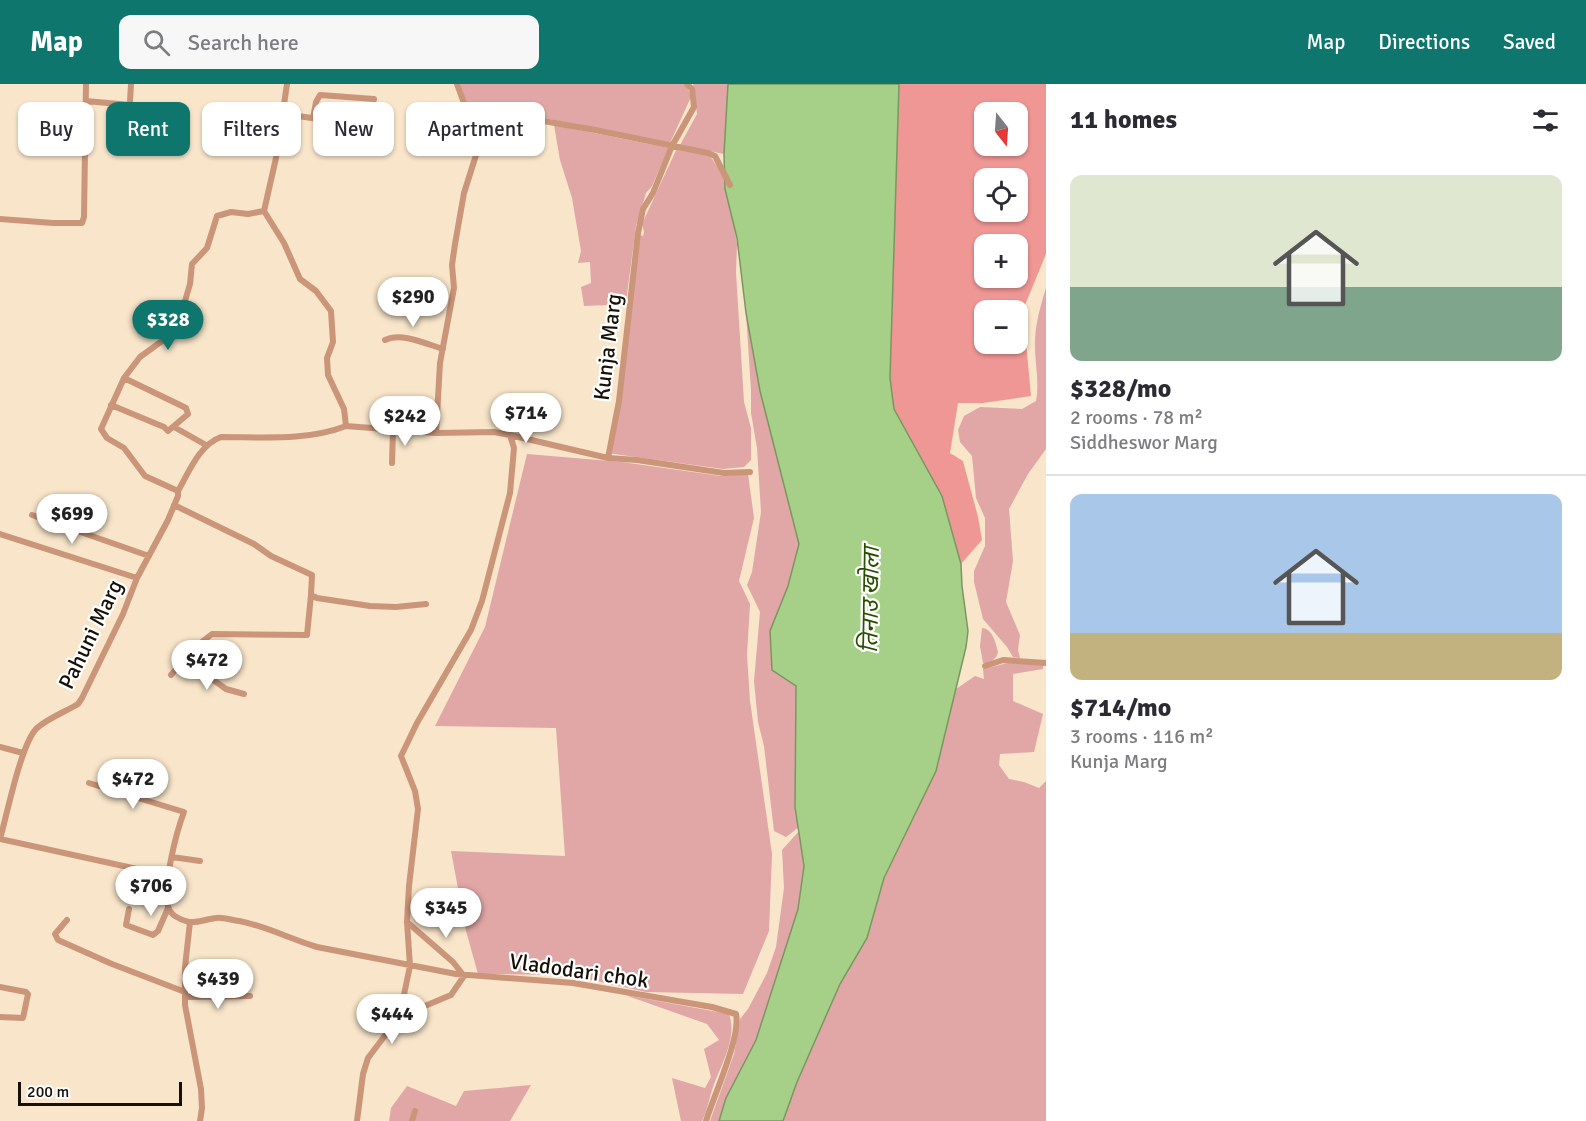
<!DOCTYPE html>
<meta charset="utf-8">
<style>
body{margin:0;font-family:Signika,"Noto Sans Devanagari",sans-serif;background:#f7f7f7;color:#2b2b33;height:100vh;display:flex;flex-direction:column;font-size:22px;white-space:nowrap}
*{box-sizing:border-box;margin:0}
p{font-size:20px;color:#7c7c81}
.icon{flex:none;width:33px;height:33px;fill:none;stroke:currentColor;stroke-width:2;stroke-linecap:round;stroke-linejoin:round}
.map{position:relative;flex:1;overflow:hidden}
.drawer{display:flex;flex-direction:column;background:#fff;width:540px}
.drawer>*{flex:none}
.top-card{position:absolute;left:18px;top:18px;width:570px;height:54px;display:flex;gap:12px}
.needle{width:39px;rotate:163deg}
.buttons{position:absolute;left:974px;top:18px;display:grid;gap:12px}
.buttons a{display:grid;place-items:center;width:54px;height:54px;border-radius:12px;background:#fff;box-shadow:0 2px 4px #0004;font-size:30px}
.scale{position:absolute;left:18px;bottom:15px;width:164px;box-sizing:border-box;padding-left:6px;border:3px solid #161007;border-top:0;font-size:16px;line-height:21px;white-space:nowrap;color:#161007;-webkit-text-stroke:4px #fff;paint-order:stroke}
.price{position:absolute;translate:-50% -51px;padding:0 14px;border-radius:21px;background:#fff;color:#222;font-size:20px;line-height:39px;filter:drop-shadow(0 2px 3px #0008)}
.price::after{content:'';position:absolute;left:50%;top:36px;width:18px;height:14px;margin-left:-9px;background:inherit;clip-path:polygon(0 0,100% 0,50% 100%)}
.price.on{background:#0f766e;color:#fff}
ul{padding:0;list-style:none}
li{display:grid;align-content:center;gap:12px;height:318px;padding:0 24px}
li+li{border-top:2px solid #e1e1e2}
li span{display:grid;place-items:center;height:186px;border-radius:12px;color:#555}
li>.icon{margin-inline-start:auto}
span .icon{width:108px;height:108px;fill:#fffc;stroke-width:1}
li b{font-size:26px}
h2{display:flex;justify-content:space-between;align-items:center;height:72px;padding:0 24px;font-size:26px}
.chip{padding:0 21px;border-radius:12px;background:#fff;box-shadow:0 2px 4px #0004;font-size:21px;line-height:54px}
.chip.on{background:#0f766e;color:#fff}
header{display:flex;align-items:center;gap:36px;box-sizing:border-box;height:84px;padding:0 30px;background:#0f766e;color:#fff}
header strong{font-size:28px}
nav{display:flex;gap:33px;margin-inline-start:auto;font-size:21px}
.search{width:420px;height:54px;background:#f7f7f7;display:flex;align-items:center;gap:15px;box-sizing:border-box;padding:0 21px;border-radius:12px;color:#7c7c81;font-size:22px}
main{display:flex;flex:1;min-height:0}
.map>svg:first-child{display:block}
</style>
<header>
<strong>Map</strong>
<div class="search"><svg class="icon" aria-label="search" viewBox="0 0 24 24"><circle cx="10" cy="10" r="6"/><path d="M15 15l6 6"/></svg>Search here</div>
<nav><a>Map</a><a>Directions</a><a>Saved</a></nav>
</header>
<main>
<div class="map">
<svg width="1046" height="1037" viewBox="0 0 1046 1037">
<rect width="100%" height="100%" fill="#f8e5ca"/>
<!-- green -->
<path fill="#e0a7a6" d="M460,0H684L688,4L691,13L670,59L514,28L498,27L470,30Z
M693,0H728L724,70L680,61L697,30Z
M554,41L669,64L652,102L646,109L636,142L626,218L608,221L584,222L581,203L591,199L590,178L578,179L581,167L572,114L560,76Z
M677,64L710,72L727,97L737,160L736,189L744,318L751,344V376L744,383L723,385L607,369L620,319L640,151L643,152L644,148L642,140Z
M1046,204V365L1028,390L1009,425L1013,477L1006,518L1020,551L1018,566L1020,574L1013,573L1007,563L983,535L974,498V487L985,462V434L976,414L972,372L960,358L958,346L964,332L980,323L1022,325L1036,317C1040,297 1034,276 1035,255C1036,237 1041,220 1046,204Z
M746,229L760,307L799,460L788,502L796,601L795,723L799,743L786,753L774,747L764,662L758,638L754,597L760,528L747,501L752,488L761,428L757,364L751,329V306Z
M527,370L622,378L721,392L748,390L754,434L739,497L750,520L747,571L750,617L772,770L769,847L743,910L646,908L569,891L478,890L466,847L451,767L565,772L556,644L435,642L485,543Z
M982,544C992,544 996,559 998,568C997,575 989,580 983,579L980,562Z
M1012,578L1043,580V585L1013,590V617L1043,630L1034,668L1000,670L999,681L1009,695L1024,698L1039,704L1046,697V1037H783L797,998L840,900L867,854L884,795L936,687L956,605L975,592L984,595L983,585Z
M800,746L804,782L798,825L756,956L726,1014L719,1037H710L734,970L740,935L748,925L767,889L776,863L784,804L782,766Z
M625,911L729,930C738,956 720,981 712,1006C709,1016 707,1027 702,1037H681L672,994L705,1004L711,993L704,965L719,956L707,940Z
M531,1001L510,1037H389L391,1024L407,1002L456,1022L464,1007Z"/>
<!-- forest -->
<path fill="#ef9795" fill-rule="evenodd" d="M899,0H1046V170L1023,226L1031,312L983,319H958L950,369L963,377L978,433L982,456L961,480L942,412L894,325L890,294ZM984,28H1017V62H984ZM984,94H1017V128H984ZM984,160H1017V194H984ZM984,226H1017V260H984Z"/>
<!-- water -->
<path fill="#a6d088" stroke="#7b9661" stroke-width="1.5" d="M728,0H899L890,294L894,325L942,412L961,480L962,502L968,547L966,563L936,687L884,794L867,854L840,900L797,998L783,1037H719L726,1014L756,956L798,825L804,782L795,723L796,602L772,586L770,547L788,502L799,460L760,307L746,229L737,154L725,105L724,70Z"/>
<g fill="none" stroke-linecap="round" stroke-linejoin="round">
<!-- minor -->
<path stroke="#ca9579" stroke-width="6" d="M86,17L130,21
M284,30L367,42L374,15L320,11L316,18L313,34
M468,33L509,31L595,46L708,69L715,72L730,101
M129,35L131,0
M0,135L53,139H82L84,133L86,0
M385,256C402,248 426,260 443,265
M111,321L164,343L168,347L188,330L186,324L180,321L124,294
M346,342L436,349
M174,343L206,361
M510,351L608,374L637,376L724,389L750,388
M608,374L619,317L638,149L643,125L653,109L672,62L694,23L692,5L687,0
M392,379L393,346
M178,407L145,392L124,364L107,354L101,345L124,294L140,273L162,257L180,234L190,200L192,180L207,164L217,132L231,128L248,130L264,127
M174,421L254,460L271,472L312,491L311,511L317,514L370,522L396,523L426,520
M32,431L149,472
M0,450L137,494
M185,576L226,605L244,610
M985,582L1003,576L1046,579
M171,591L194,564L212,550L307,551L311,511
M0,663L23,669
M89,699L184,728C176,749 163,800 168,822C170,831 180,836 189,838C197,839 207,835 216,834C223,833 231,836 239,837C266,842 290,855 317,863L456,890L573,899L712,923L736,930C741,953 714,1011 706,1037
M0,755C7,731 21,659 37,644C48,634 65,628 78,620L82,614L123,530L137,494L168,436L178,412V407C189,388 199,361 221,353C262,353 308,357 346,342L344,325L328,291L327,274L333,258L331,227L316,207L300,195L284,159L264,127L276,74L287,0
M0,755L169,792
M172,773L200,777
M129,825L126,841L153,851L158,847L168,824
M67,836L55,850L58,856L112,880L185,908
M190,838L185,883V921L201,1005L202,1024L200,1037
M0,903L26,908L28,910L23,934L0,933
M186,913L250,912
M394,942L420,924L451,911L464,892L453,878L407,838
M357,1037L363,990L368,974L396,937L402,920L410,882L407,838L409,802L418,725L415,707L401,672L417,639L471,546L482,517L510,409L514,364L510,351L494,348L436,349L440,279L454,204L452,181L455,160L464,109L477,68L476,52L457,0
M412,1037L415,1027"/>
</g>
<g text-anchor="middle" stroke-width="4.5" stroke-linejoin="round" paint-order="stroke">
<!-- street labels -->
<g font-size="22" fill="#161007" stroke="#fff">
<text transform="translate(607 263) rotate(-83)" y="8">Kunja Marg</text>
<text transform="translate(90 550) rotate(-64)" y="8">Pahuni Marg</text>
<text transform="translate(579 886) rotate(8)" y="8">Vladodari chok</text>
</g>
<!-- water labels -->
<g font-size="24" font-style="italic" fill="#2a4e00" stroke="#fff">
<text transform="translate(870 516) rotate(-89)" y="8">तिनाउ खोला</text>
</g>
</g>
</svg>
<div class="buttons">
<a><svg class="needle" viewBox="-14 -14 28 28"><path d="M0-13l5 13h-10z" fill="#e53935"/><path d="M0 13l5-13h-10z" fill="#7c7c81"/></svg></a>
<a><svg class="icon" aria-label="locate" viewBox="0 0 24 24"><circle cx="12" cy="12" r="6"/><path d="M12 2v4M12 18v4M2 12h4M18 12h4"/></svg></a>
<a>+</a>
<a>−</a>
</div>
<div class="scale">200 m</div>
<b class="price" style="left:413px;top:244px">$290</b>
<b class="price on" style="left:168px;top:267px">$328</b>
<b class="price" style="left:526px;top:360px">$714</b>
<b class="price" style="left:405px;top:363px">$242</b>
<b class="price" style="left:72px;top:461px">$699</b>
<b class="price" style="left:207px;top:607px">$472</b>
<b class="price" style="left:133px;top:726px">$472</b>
<b class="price" style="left:151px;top:833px">$706</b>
<b class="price" style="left:446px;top:855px">$345</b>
<b class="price" style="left:218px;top:926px">$439</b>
<b class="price" style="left:392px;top:961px">$444</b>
<div class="top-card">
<a class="chip">Buy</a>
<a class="chip on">Rent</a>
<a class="chip">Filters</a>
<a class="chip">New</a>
<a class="chip">Apartment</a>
</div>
</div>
<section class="drawer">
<h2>11 homes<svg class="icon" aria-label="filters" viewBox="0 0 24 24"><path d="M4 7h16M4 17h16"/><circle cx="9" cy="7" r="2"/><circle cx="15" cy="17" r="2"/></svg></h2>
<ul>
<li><span style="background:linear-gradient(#dfe7d0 60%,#7fa58c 0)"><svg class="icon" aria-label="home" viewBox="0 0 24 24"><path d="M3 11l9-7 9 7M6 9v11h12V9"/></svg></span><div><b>$328/mo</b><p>2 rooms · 78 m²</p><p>Siddheswor Marg</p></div></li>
<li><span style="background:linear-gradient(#a9c7e8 75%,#c2b280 0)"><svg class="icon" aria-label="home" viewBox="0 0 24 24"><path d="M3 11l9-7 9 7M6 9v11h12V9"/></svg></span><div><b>$714/mo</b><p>3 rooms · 116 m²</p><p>Kunja Marg</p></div></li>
</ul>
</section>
</main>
